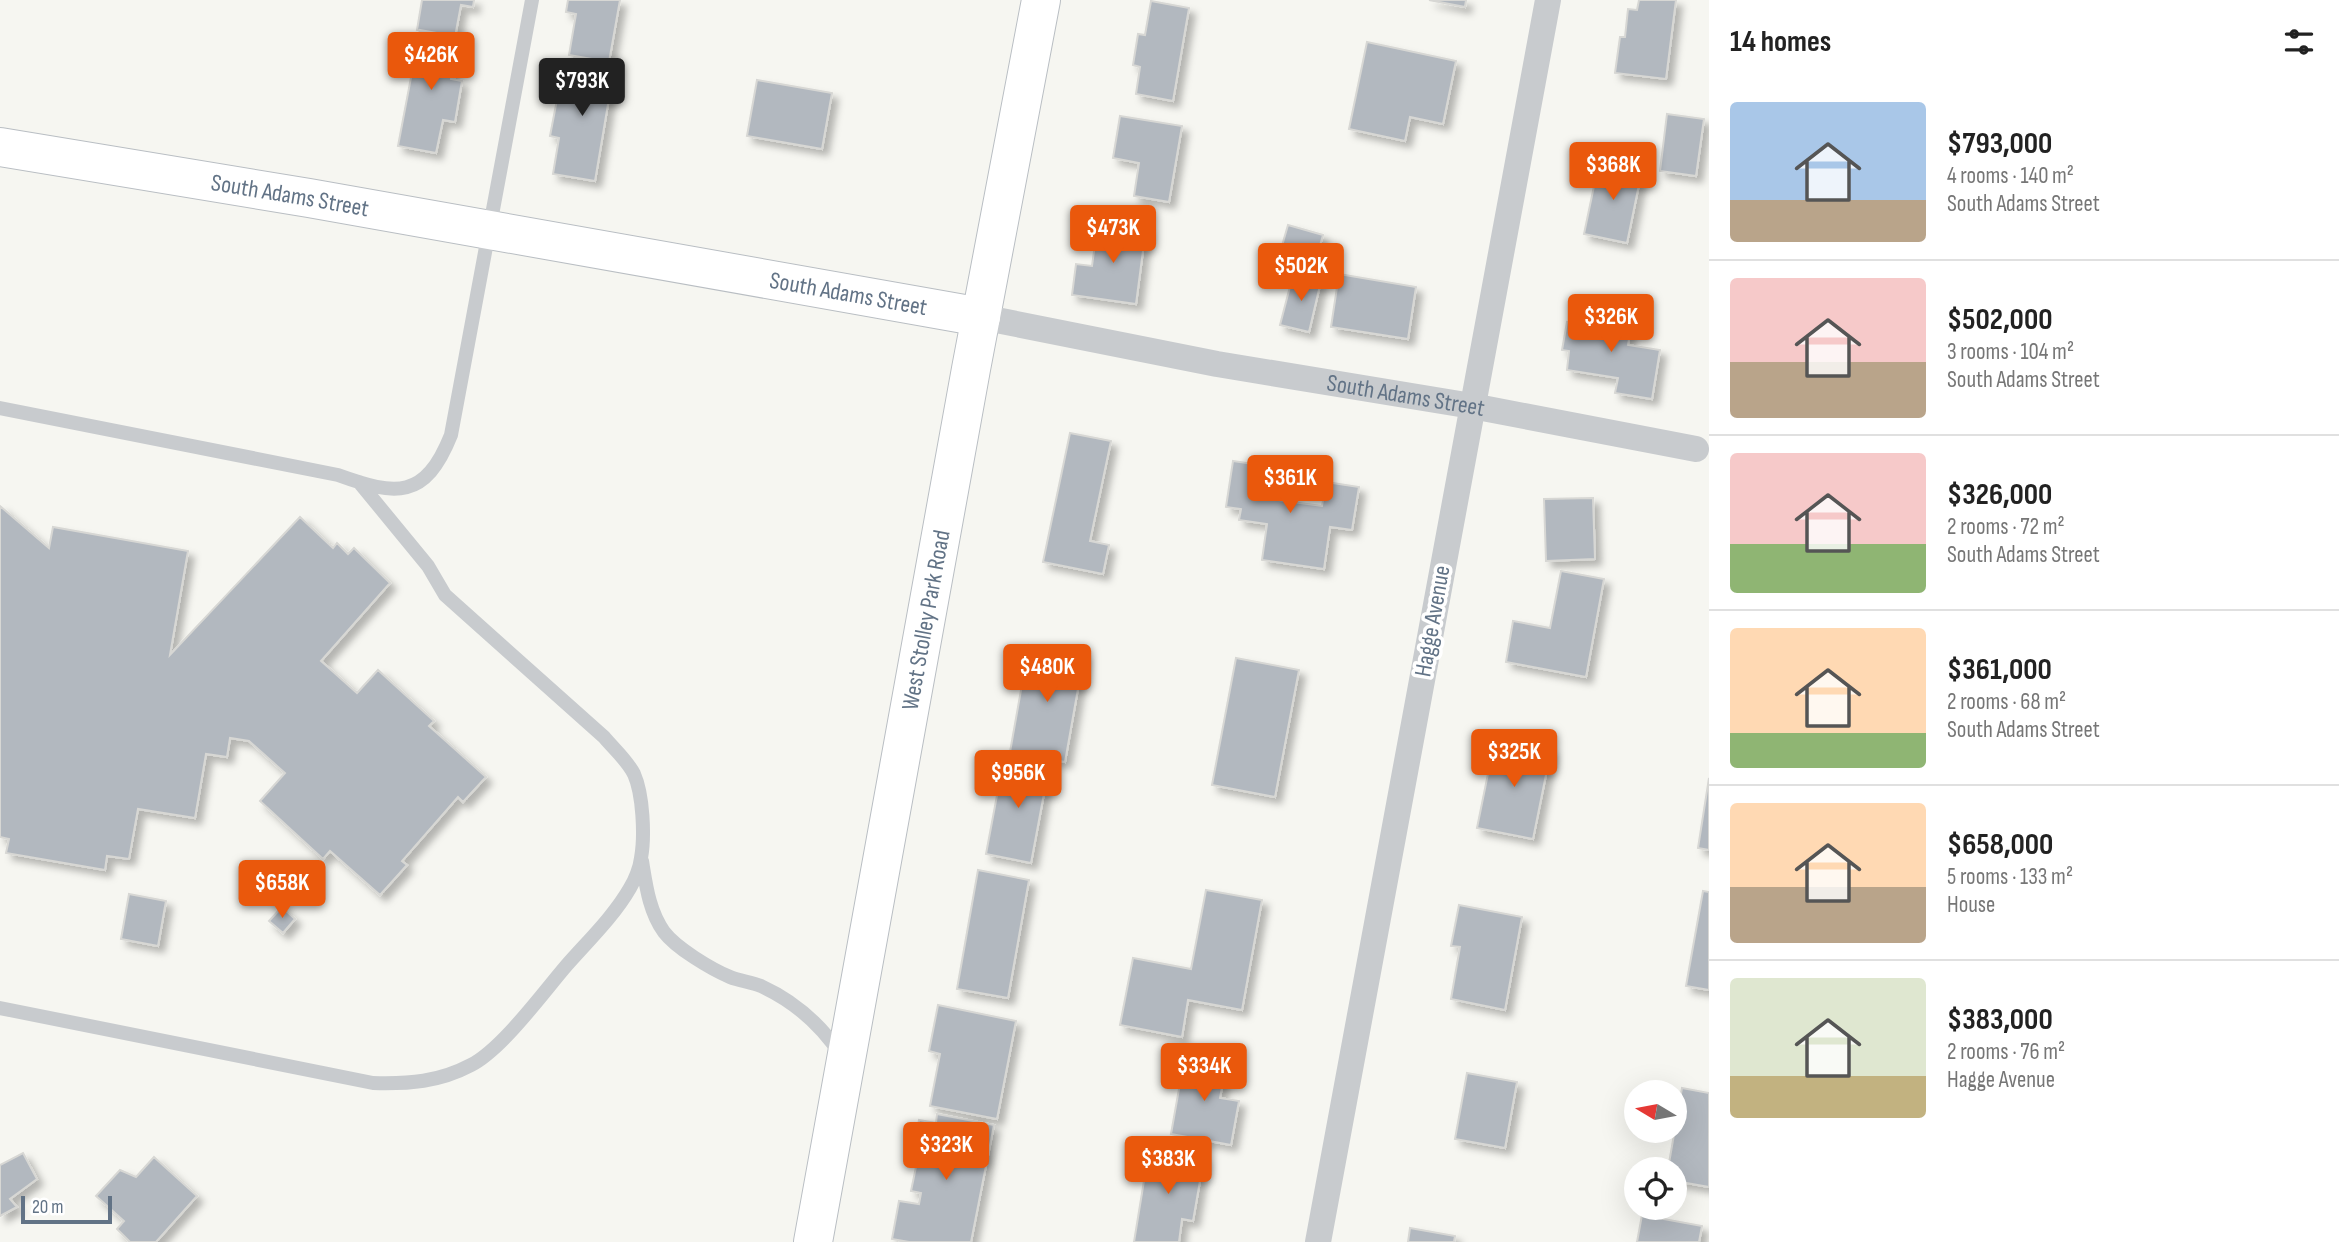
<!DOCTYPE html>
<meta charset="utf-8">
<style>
body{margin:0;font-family:"Sofia Sans Condensed",sans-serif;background:#f6f6f6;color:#222;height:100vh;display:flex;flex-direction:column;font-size:26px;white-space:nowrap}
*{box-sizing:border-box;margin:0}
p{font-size:23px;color:#767676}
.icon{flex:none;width:38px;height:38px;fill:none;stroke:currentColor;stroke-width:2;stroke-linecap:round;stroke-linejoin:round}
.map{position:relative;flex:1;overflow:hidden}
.drawer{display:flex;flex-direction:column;background:#fff;width:630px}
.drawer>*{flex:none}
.needle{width:46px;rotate:280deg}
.controls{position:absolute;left:1624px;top:1080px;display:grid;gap:14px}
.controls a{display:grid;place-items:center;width:63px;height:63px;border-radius:50%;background:#fff;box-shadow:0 7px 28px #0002;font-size:35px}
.scale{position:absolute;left:21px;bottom:18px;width:91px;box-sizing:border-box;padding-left:7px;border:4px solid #627386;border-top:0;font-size:19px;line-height:24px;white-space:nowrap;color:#627386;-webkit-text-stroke:5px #fff;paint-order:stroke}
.price{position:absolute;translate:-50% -60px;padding:0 16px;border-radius:7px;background:#ea580c;color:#fff;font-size:23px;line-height:46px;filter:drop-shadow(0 2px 4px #0008)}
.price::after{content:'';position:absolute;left:50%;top:42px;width:21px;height:16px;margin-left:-10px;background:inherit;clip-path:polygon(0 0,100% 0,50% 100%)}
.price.current{background:#222;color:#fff}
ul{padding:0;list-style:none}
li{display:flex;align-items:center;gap:21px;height:175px;padding:0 21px}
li+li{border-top:2px solid #e0e0e0}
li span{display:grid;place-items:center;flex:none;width:196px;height:140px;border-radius:7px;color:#555}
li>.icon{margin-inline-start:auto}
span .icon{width:84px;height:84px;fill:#fffc;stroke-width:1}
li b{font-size:30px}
h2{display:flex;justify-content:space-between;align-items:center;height:84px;padding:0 21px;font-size:30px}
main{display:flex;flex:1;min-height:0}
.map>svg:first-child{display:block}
</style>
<main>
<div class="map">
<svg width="1709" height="1242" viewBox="0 0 1709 1242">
<defs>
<filter id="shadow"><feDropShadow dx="6" dy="6" stdDeviation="3.5" flood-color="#0004"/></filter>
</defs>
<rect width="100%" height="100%" fill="#f6f6f1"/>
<!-- building -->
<path fill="#b2b8bf" stroke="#d7d7d4" stroke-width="2" filter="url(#shadow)" d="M422,0H474L473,7L461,5L455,37L417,30Z
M568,0H620L609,62L569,55L576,14L566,12Z
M1429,0H1466L1465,7Z
M1639,0H1676L1666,79L1615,73L1620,37H1625L1628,9L1637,10Z
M1151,1L1189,8L1173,101L1136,94L1140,67L1133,65L1138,34L1145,35Z
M420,30L459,37L451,79L462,81L455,122L443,120L436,153L398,146Z
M1367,42L1456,61L1443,124L1410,117L1405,141L1349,129Z
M574,56L615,63L595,181L553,174L559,138L550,136L559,89L568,91Z
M757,80L832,93L822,149L747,136Z
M1667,114L1704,119L1696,176L1660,171Z
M1120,116L1182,126L1169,202L1134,196L1139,163L1113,158Z
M1599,162L1642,170L1627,243L1584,234Z
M1098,222L1146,228L1136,304L1072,295L1076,264L1092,266Z
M1288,225L1323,235L1312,274L1277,263Z
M1339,274L1416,287L1408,339L1331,327Z
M1293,275L1321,281L1309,332L1280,325Z
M1573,313L1632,322L1628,345L1660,350L1652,399L1615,393L1618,378L1567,370L1569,351L1562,350L1567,322L1572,323Z
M1070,433L1111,441L1090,541L1109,545L1103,574L1043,562Z
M1233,461L1282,468L1277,500L1322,506L1326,482L1359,487L1352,530L1330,527L1324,569L1262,560L1267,524L1239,520L1241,509L1226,507Z
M1593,498L1595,559L1546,561L1544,499Z
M0,506L49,548L53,527L188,551L170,655L300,517L333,548L337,543L348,554L354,548L390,583L321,661L357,693L378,670L434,721L429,726L486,777L463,802L458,797L402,861L407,865L380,895L330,851L323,859L260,801L285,773L249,741L230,738L227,757L206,754L195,818L138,809L129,859L107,856L105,870L6,853L9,839L0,837Z
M1561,571L1604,579L1586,677L1506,662L1513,621L1550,628Z
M1029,645L1084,655L1065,762L1010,752Z
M1236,658L1299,670L1275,797L1212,785Z
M1495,739L1551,750L1533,839L1477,828Z
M1004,758L1049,767L1031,863L986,854Z
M1709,778V850L1698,848Z
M978,870L1029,880L1008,998L957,989Z
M1206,890L1262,900L1242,1010L1188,1000L1182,1037L1120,1025L1133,958L1191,969Z
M1703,891L1709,892V990L1686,986Z
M129,894L166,901L158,946L121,939Z
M1459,905L1522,917L1505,1010L1451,999L1460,947L1451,946Z
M282,907L295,919L283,933L269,921Z
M938,1005L1016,1021L997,1119L930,1106L940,1054L929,1051Z
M1185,1055L1227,1062L1220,1098L1239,1101L1231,1145L1171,1134Z
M1467,1073L1517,1082L1505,1148L1455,1139Z
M1682,1088L1709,1093V1187L1675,1181V1169H1668Z
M937,1114L994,1125L971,1242H909L892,1239L899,1201L919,1204L921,1193L911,1191L917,1162L928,1164L930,1156L913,1153L919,1120L936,1123Z
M1149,1150L1204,1158L1193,1221L1182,1219L1179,1242H1134Z
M23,1153L37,1179L10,1199L17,1207L0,1216V1165Z
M154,1157L197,1196L156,1242H130L117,1229L124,1221L96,1196L120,1170L136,1177Z
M1642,1215L1702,1226L1699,1242H1637Z
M1410,1228L1455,1236L1454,1242H1408Z"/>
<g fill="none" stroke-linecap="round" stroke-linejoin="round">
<defs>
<g id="secondary">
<path id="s2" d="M0,147L309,198L981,317"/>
<path id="s3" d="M813,1242L971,369L1041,0"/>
</g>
</defs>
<!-- secondary casing -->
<use href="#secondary" stroke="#b9bec3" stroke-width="40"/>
<!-- lane -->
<path stroke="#c8cbce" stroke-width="14" d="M0,408L338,475C396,496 425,500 451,435L532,0
M642,861C646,885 649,911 664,932C676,948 711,969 730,977C740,981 751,982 761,986C794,1001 821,1025 841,1055
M0,1008L373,1083C409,1084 439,1082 471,1065C502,1049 542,994 566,966C588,941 614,916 630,888C635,880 640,867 641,858C645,836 643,794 634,774C627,760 614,749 604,737L445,595L428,566L359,482"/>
<!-- street -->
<g stroke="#c8cbce" stroke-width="26">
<path id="s1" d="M981,317L1217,364L1472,406L1696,449"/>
<path d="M1318,1242L1548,0"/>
</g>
<!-- secondary -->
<use href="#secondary" stroke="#fff" stroke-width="38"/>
</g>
<g text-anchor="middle" stroke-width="7" stroke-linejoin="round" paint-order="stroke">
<!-- street labels -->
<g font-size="24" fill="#627386" stroke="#fff">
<text dy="8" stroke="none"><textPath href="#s2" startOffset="294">South Adams Street</textPath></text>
<text dy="8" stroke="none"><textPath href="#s2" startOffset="861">South Adams Street</textPath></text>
<text dy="8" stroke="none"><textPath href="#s1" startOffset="432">South Adams Street</textPath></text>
<text dy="8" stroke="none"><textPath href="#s3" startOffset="632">West Stolley Park Road</textPath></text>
<text transform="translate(1432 621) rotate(-80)" y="8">Hagge Avenue</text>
</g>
</g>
</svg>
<div class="controls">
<a><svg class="needle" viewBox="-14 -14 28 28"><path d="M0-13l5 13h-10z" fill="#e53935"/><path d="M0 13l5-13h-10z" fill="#767676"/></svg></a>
<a><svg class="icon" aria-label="locate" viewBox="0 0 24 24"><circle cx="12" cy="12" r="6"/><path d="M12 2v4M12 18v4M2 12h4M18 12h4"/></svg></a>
</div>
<div class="scale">20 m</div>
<b class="price" style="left:431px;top:92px">$426K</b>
<b class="price current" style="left:582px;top:118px">$793K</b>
<b class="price" style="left:1613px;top:202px">$368K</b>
<b class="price" style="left:1113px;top:265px">$473K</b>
<b class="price" style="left:1301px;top:303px">$502K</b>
<b class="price" style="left:1611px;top:354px">$326K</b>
<b class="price" style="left:1290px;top:515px">$361K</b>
<b class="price" style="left:1047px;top:704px">$480K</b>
<b class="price" style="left:1514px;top:789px">$325K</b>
<b class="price" style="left:1018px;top:810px">$956K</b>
<b class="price" style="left:282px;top:920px">$658K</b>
<b class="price" style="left:1204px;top:1103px">$334K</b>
<b class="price" style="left:946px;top:1182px">$323K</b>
<b class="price" style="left:1168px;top:1196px">$383K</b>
</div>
<section class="drawer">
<h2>14 homes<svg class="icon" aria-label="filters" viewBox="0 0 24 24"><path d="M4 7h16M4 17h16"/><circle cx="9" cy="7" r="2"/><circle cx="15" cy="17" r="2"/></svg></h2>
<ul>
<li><span style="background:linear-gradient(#a9c7e8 70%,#b9a48a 0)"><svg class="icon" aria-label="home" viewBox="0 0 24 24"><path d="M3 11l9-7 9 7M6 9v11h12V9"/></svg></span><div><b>$793,000</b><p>4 rooms · 140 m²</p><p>South Adams Street</p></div></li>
<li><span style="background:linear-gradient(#f6c9c9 60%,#b9a48a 0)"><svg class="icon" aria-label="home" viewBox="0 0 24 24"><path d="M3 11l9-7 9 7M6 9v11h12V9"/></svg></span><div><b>$502,000</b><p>3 rooms · 104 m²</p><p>South Adams Street</p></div></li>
<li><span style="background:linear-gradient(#f6c9c9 65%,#8fb573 0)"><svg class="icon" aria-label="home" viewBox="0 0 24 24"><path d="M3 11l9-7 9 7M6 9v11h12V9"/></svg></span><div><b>$326,000</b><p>2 rooms · 72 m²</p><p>South Adams Street</p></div></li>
<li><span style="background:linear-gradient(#ffd9b3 75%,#8fb573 0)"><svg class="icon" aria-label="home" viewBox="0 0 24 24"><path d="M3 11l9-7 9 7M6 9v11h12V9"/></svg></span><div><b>$361,000</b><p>2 rooms · 68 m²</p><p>South Adams Street</p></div></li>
<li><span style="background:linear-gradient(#ffd9b3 60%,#b9a48a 0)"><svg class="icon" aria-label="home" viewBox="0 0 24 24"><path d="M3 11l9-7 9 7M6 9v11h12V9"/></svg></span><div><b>$658,000</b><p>5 rooms · 133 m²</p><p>House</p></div></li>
<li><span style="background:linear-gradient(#dfe7d0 70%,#c2b280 0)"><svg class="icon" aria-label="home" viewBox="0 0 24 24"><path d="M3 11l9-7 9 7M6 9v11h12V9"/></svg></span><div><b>$383,000</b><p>2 rooms · 76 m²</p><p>Hagge Avenue</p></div></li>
</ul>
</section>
</main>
